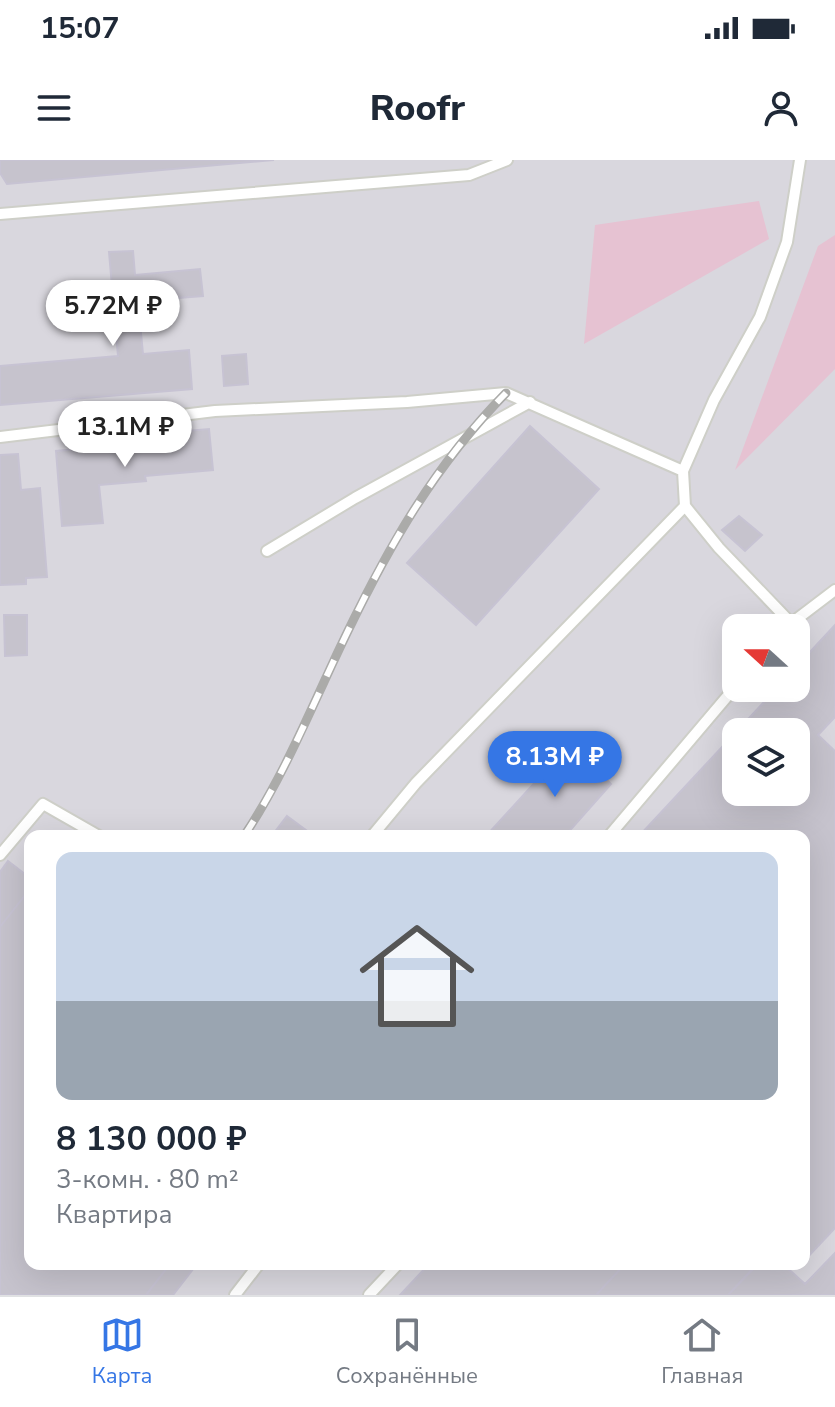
<!DOCTYPE html>
<html lang="ru">
<meta charset="utf-8">
<style>
body{margin:0;font-family:"Nunito Sans",sans-serif;background:#f6f6f7;color:#1f2937;height:100vh;display:flex;flex-direction:column;font-size:30px;white-space:nowrap}
*{box-sizing:border-box;margin:0}
p{font-size:26px;color:#747a83}
.icon{flex:none;width:44px;height:44px;fill:none;stroke:currentColor;stroke-width:2;stroke-linecap:round;stroke-linejoin:round}
.map{position:relative;flex:1;overflow:hidden}
.details{position:absolute;left:24px;top:670px;width:786px;height:440px;display:flex;flex-direction:column;background:#fff;border-radius:16px;box-shadow:0 8px 32px #0002}
.details>*{flex:none}
.needle{width:52px;rotate:291deg}
.tools{position:absolute;left:722px;top:454px;display:grid;gap:16px}
.tools a{display:grid;place-items:center;width:88px;height:88px;border-radius:16px;background:#fff;box-shadow:0 8px 32px #0002;font-size:40px}
.price{position:absolute;translate:-50% -68px;padding:0 18px;border-radius:28px;background:#fff;color:#222;font-size:26px;line-height:52px;filter:drop-shadow(0 2px 4px #0008)}
.price::after{content:'';position:absolute;left:50%;top:48px;width:24px;height:18px;margin-left:-12px;background:inherit;clip-path:polygon(0 0,100% 0,50% 100%)}
.price.selected{background:#3576e5;color:#fff}
ul{padding:0;list-style:none}
li{display:grid;align-content:center;gap:16px;height:424px;padding:0 32px}
li+li{border-top:2px solid #e0e1e3}
li span{display:grid;place-items:center;height:248px;border-radius:16px;color:#555}
li>.icon{margin-inline-start:auto}
span .icon{width:144px;height:144px;fill:#fffc;stroke-width:1}
li b{font-size:34px}
.status{display:flex;justify-content:space-between;align-items:center;height:56px;padding:0 40px;background:#fff;direction:ltr}
.status svg{height:22px;fill:currentColor}
header{display:flex;justify-content:space-between;align-items:center;height:104px;padding:0 32px;background:#fff;font-size:36px;font-weight:800}
.tab-bar{display:flex;justify-content:space-around;align-items:center;height:112px;border-top:2px solid #e0e1e3;background:#fff;font-size:22px;color:#747a83}
.tab-bar a{display:grid;justify-items:center;gap:4px}
.tab-bar .selected{color:#3576e5}
.map>svg:first-child{display:block}
</style>
<div class="status"><b>15:07</b><svg viewBox="0 0 49 12"><path d="M0 12V9h3v3zM5 12V6h3v6zM10 12V3h3v9zM15 12V0h3v12zM26 1h20v11H26zM47 4h2v5h-2z"/></svg></div>
<header><svg class="icon" aria-label="menu" viewBox="0 0 24 24"><path d="M4 6h16M4 12h16M4 18h16"/></svg>Roofr<svg class="icon" aria-label="person" viewBox="0 0 24 24"><circle cx="12" cy="8" r="4"/><path d="M4 21q1-7 8-7t8 7"/></svg></header>
<div class="map">
<svg width="835" height="1135" viewBox="0 0 835 1135">
<rect width="100%" height="100%" fill="#e8e5ef"/>
<!-- industrial -->
<path fill="#d9d7de" fill-rule="evenodd" d="M0,0H835V1135H0ZM736,468H796V528H736ZM736,572H796V632H736ZM30,676H804V1104H30Z"/>
<!-- green -->
<path fill="#e6c2d2" d="M759,41L769,79L584,184L595,65Z
M835,75V209L735,310L818,86Z"/>
<!-- building -->
<path fill="#c6c3cd" stroke="#c7c3d3" stroke-width="2" fill-rule="evenodd" d="M0,0H274L7,24L0,13Z
M133,91L135,115L200,109L203,136L138,141L143,194L189,190L192,229L0,245V206L118,196L109,92Z
M246,194L248,224L224,226L222,196Z
M530,266L599,329L476,465L407,403Z
M209,269L213,310L145,316L146,321L99,325L103,363L62,366L56,291L141,283L140,275Z
M18,294L21,330L40,328L47,417L26,418V424L0,425V295Z
M739,356L762,375L745,391L722,370Z
M4,455H27V495L5,496Z
M835,465V557L818,575L835,591V1068L804,1101V676H639L777,528H796V507ZM736,572H796V632H736Z
M570,584L611,624L565,676H486Z
M287,656L314,676H279L274,673Z
M8,701L30,718V729L0,767V712Z
M30,729V1104H170L146,1135H0V767Z
M835,1093V1135H728L757,1104H783L805,1124Z
M170,1104H197L173,1135H146Z
M429,1104H625L596,1135H400Z
M625,1104H758L728,1135H596Z"/>
<g fill="none" stroke-linecap="round" stroke-linejoin="round">
<defs>
<path id="lane" d="M0,54L469,15L507,0
M0,277L215,251L407,242L506,233L683,311
M267,391L355,338L530,242
M790,462L719,388L685,346L683,311L714,240L760,157L787,82L800,0
M785,468L835,430
M372,676L416,623L685,346
M609,676L736,526
M0,695L43,644L99,676
M235,1135L259,1104
M369,1135L398,1104"/>
</defs>
<!-- lane casing -->
<use href="#lane" stroke="#cecfc8" stroke-width="14"/>
<!-- lane -->
<use href="#lane" stroke="#fff" stroke-width="10"/>
<defs>
<path id="rail" d="M244,676C286,613 313,543 346,475C390,384 435,305 506,233"/>
</defs>
<!-- rail casing -->
<use href="#rail" stroke="#ababa9" stroke-width="9"/>
<!-- rail -->
<use href="#rail" stroke="#fff" stroke-width="6" stroke-dasharray="18" stroke-linecap="butt"/>
</g>
</svg>
<div class="tools">
<a><svg class="needle" viewBox="-14 -14 28 28"><path d="M0-13l5 13h-10z" fill="#e53935"/><path d="M0 13l5-13h-10z" fill="#747a83"/></svg></a>
<a><svg class="icon" aria-label="layers" viewBox="0 0 24 24"><path d="M12 4l9 5-9 5-9-5zM3 14l9 5 9-5"/></svg></a>
</div>
<b class="price" style="left:113px;top:188px">5.72M ₽</b>
<b class="price" style="left:125px;top:309px">13.1M ₽</b>
<b class="price selected" style="left:555px;top:639px">8.13M ₽</b>
<section class="details">
<ul>
<li><span style="background:linear-gradient(#c9d6e8 60%,#9aa5b1 0)"><svg class="icon" aria-label="home" viewBox="0 0 24 24"><path d="M3 11l9-7 9 7M6 9v11h12V9"/></svg></span><div><b>8 130 000 ₽</b><p>3-комн. · 80 m²</p><p>Квартира</p></div></li>
</ul>
</section>
</div>
<nav class="tab-bar">
<a class="selected"><svg class="icon" aria-label="map" viewBox="0 0 24 24"><path d="M3 6l6-2 6 2 6-2v14l-6 2-6-2-6 2zM9 4v14M15 6v14"/></svg>Карта</a>
<a><svg class="icon" aria-label="saved" viewBox="0 0 24 24"><path d="M7 4h10v16l-5-4-5 4z"/></svg>Сохранённые</a>
<a><svg class="icon" aria-label="home" viewBox="0 0 24 24"><path d="M3 11l9-7 9 7M6 9v11h12V9"/></svg>Главная</a>
</nav>
